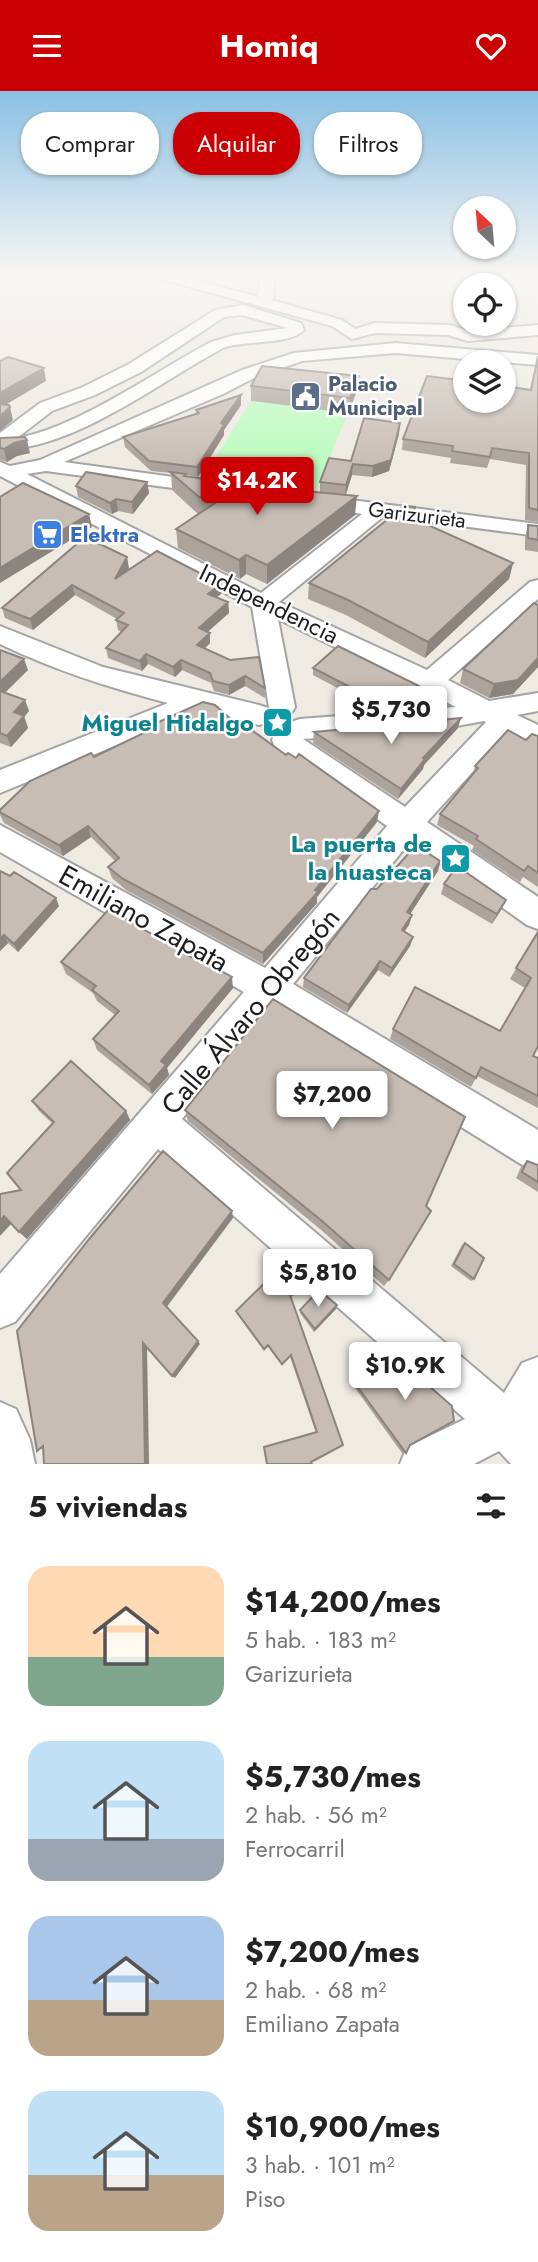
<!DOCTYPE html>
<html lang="es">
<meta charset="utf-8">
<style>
body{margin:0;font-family:Jost,sans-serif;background:#f6f6f6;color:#222;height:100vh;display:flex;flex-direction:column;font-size:26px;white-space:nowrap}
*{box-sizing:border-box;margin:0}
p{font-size:23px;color:#767676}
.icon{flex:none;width:38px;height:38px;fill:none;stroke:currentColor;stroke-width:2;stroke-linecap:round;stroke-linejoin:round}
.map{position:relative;height:1373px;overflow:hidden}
.panel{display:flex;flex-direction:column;background:#fff;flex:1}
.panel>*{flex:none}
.banner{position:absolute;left:21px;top:21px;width:497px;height:63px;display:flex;gap:14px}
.needle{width:46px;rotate:334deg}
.buttons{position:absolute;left:453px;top:105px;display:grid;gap:14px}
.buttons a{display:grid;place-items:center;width:63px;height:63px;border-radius:50%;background:#fff;box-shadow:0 2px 5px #0004;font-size:35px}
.price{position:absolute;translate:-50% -60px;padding:0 16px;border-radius:7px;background:#fff;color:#222;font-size:23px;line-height:46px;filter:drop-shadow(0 2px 4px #0008)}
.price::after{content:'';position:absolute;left:50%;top:42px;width:21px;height:16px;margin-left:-10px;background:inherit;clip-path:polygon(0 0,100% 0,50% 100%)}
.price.current{background:#ca0003;color:#fff}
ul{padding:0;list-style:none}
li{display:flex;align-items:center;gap:21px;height:175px;padding:0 28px}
li span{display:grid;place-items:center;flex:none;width:196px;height:140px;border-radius:21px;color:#555}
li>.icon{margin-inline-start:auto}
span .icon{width:84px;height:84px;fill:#fffc;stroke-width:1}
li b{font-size:30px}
h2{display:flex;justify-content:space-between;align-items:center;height:84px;padding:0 28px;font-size:30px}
.chip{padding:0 24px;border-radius:28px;background:#fff;box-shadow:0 2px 5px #0004;font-size:24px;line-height:63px}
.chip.current{background:#ca0003;color:#fff}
header{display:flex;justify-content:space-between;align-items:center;height:91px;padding:0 28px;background:#ca0003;color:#fff;font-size:32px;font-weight:700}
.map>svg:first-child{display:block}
</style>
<header><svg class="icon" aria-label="menu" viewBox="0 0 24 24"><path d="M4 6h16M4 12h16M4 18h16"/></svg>Homiq<svg class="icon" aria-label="heart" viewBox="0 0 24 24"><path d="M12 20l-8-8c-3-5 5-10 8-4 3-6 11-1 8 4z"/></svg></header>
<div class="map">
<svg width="538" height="1373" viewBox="0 0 538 1373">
<rect width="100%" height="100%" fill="#efeae2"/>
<!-- park -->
<path fill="#bcfcc0" d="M251,310L348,322L316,399L204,384Z"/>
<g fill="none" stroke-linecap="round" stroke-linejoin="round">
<defs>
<path id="minor" d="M152,183H173L258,206L260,187L254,183H273L274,205L271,209L342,229L355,238L375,232L450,234L469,240L538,234V244L468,250L448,244L375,242L352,248L332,235L154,186Z
M243,214L301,232L304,239C290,254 244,249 223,257C161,290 70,361 0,358V342L40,312L83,296L129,273L215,219ZM242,224L288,237L235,244L211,251C156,280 77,337 17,347L52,320L95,304L141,281L224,226Z
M395,252L538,264V274L395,262L302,270L254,287L223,303L64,371L217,392L220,396L217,400L210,402L46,380L27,383L261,502L362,423L313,415L310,411L313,407L320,405L538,433V445L384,425L279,511L427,579L530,491L538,489V508L448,589L489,610L538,602V620L517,624L538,634V656L508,642L427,731L538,806V838L527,834L410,751L293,893L538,1039V1080L524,1075L272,918L182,1028L504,1302L522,1272L538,1266V1373H511L499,1360L474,1373H400L407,1356L465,1328L158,1058L15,1231L0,1237V1183L244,901L0,761V734L265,877L387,735L275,656L272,649L275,642L288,640L291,631L300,628L456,616L278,528L295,616L291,623L282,625L273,623L269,616L252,516L0,385V371L10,375L40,369L242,279L294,262ZM484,630L486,631L405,716L303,648L451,636Z
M0,535L103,576L259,614L268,617L272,624L268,631L259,634L200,620L0,702V679L168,612C110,597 54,579 0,553Z
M0,1311L16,1318L30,1349L35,1373H0Z"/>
</defs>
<!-- minor casing -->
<use href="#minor" stroke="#a4a4a4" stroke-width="4"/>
<!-- minor -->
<use href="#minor" fill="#fff" fill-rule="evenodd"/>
</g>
<!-- wall -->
<path fill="#aba39c" d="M538,265V431L525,429L526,374L490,368L487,377L450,372L451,367L402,359L403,348L530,298Z
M359,285L357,300L348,322L251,310V295Z
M241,304V314L224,339V344L198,386L186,384V386L264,396L320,402V391L351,370L400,332L399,343L389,380L372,386L352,384L346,404L355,424L267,493L246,483L240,488L178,457L176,438L198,423L172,399L171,382L151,380L125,356L123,346L196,323V319Z
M0,347L30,362L17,365L7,371L0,369Z
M147,391L149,402L133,423L118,420L112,423L78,406L76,395Z
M415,416L414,428L513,472L509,488L425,567L346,524L308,508L309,492Z
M528,434L538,435V461L525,459V446Z
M85,446L129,477L127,480L221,503L217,506L228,511L229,522L208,541L210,552L205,557L265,597V607L245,595L229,604L214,600L211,592L182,579L175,586L148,573L142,580L108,567L106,557L121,541L118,539L116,529L117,528L75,504L33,539L5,527L2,517Z
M538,514V576L513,603L489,607L460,592L463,578Z
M0,559L28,579L5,602L29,620L24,625L28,637L11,656L0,652Z
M313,577L423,597L421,605L409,617L379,619L313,584Z
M145,637L242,638L377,731L317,806V812L263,873L126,799L112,787L108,776L115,770L91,746L63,765L4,732L0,724V719L94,666L146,641Z
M458,637L424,674L423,678L398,708L313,652L314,641Z
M538,645V796L523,786L520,791L472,759L474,755L437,734L440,723L473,683L475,675L526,649Z
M440,770L438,780L410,823L412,824L409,834L404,840L413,846L410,855L389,886L378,879L347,922L303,896L304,887L377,798Z
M0,780L59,815L18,861L8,852L0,860Z
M444,793L501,819L492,833L441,803Z
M538,841L533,965L538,967V1017L477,985L471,996L390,948L393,938L500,940L525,897L510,888Z
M61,871L233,897L167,977L169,984L152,1003L97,959L93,948L115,924L97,910L93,902L66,883Z
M273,908L389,1189L384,1195L320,1138L188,1030L185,1019Z
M32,1010L126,1020L130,1029L27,1148L11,1133L21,1099L53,1033L39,1020Z
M527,1070L538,1074V1101L516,1087L521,1076Z
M465,1152L474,1188L471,1190L451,1175L462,1154Z
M296,1201L295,1204L290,1206L343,1354L267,1373L316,1342L290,1266L282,1275L268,1256L264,1260L237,1223L236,1220Z
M336,1218L314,1241L300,1222V1219Z
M389,1260L410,1354L406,1362H402L355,1297Z"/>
<!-- shaded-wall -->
<path fill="#8b847f" d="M44,277L46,290L0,317V302Z
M359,285L357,300L348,322L350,307Z
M241,304V314L224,339V344L198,386L197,376L221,332Z
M10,316L13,329L0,340V325Z
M400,332L399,343L389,380L372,386L373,375Z
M27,349L30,362L17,365L7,371L4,358L14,352Z
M353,373L352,384L345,405L346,394Z
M147,391L149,402L133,423L132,411Z
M357,405L355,424L267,493V474Z
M116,408L118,420L112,423L110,412Z
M89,423L92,436L0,492V477Z
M246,464V483L240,488L239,469Z
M127,466L129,477L117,498L115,488Z
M513,472L509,488L425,567L428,551Z
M221,493V503L209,513L208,503Z
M72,494L75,504L33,539L30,528Z
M228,511L229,522L200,547L199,537Z
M210,542V552L198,564L197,554Z
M146,563L148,573L142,580L140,570Z
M538,567V576L513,603L489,607L494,593Z
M24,568L28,579L0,606V591Z
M181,569L182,579L175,586L173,576Z
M245,585V595L229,604V594Z
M423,597L421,605L409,617L410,609Z
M25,609L29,620L18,633L14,621Z
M24,625L28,637L11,656L7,645Z
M461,627L458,637L424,674L423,678L398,708L401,698L423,667Z
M379,720L377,731L317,806V812L263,873V862Z
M88,735L91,746L63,765L59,754Z
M440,770L438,780L405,831L407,821Z
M56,807L59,815L18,861L14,853Z
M506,809L501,819L492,833L497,823Z
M412,824L409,834L399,848L402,839Z
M4,844L8,852L0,860V848Z
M413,846L410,855L389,886L392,877Z
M380,870L378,879L347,922L349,914Z
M232,886L233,897L167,977L169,984L152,1003L149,994L161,970Z
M126,1020L130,1029L27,1148L19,1141Z
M232,1120L233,1127L166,1217L163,1212Z
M4,1125L12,1132L0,1145V1130Z
M337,1214L336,1218L314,1241L315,1238Z
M198,1250L200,1253L175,1287L172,1285Z
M143,1252L147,1255L149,1373H145Z"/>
<!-- building -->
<path fill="#c7bdb5" stroke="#8b847f" stroke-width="2" d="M538,265V419L529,417V362L492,357L490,366L452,360L453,355L403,348L427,285L466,290V310H504V295L531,299Z
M8,266L44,277L0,302V270Z
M262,275L359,285L350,307L251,295Z
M241,304L221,332L224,334L197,376L149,370L123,346L199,322L196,319Z
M0,313L9,314L10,316L0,325Z
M364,327L400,332L391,369L373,375L353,373L346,394L320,391L329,367L351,370Z
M25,346L27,349L14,352L4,358L0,357V347Z
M86,381L147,391L132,411L116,408L110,412L76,395Z
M170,381L186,383L184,385L264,396L357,405L267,474L246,464L239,469L176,438L218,410L199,406Z
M23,392L89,423L0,477V406Z
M404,415L415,416L412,427L513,472L428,551L348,509L309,492Z
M528,434L538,435V449L528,447Z
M85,446L127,466L115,488L157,460L221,493L208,503L228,511L199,537L210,542L197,554L230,569L259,566L265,597L245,585L229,594L213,590L210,582L181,569L173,576L146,563L140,570L106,557L128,534L116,529L124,522L72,494L30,528L2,517Z
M534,512L538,514V567L518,589L494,593L463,578Z
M338,555L423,597L410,609L381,612L313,577Z
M0,559L24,568L0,591Z
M0,600L25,609L14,621L24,625L7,645L0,642Z
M203,611L215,614L242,638L246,635L286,664L288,662L296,667L299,663L379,720L315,799L318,801L263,862L123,788L108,776L119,767L88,735L59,754L0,721V719L30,690L91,662L94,666L148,640L145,637Z
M461,627L423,667L425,668L401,698L314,641Z
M508,639L526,649L532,643L538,645V782L528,775L524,780L476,748L478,745L440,723L478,677L475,675Z
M416,754L440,770L407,821L412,824L402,839L413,846L392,877L380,870L349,914L304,887L371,798H377Z
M457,775L506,809L497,823L444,793Z
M0,780L10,785L14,781L56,807L14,853L4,844L0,848Z
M109,818L198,870L200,868L232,886L161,970L166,974L149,994L93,948L119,920L92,899L96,895L61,871Z
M538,841V955L533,965L538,967V1005L481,976L476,987L393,938L415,896L500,940L531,887L516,877Z
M273,908L465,1026L426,1115L431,1120L389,1189L322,1130L185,1019Z
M71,970L126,1020L19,1141L4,1125L0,1130V1103L21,1099L7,1082L54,1031L32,1010Z
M163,1060L232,1120L163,1212L198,1250L172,1285L143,1252L145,1373H44L43,1355L37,1360L17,1240L90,1147Z
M527,1070L538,1074V1091L522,1081Z
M465,1152L484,1167L474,1188L454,1173Z
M279,1178L296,1201L290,1204L343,1354L311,1371L312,1373H267L264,1356L317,1341L291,1264L282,1273L268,1254L264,1258L236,1220Z
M319,1199L337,1214L315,1238L300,1219Z
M389,1260L452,1315L454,1330L410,1354L406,1362L357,1295Z"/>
<!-- sky -->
<linearGradient id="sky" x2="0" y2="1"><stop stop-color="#8bc0e4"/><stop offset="0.49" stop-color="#f8f6f2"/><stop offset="1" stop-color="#f8f6f2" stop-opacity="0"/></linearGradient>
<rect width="538" height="375" fill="url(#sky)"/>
<!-- icons -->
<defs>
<symbol id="civic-square" viewBox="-11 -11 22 22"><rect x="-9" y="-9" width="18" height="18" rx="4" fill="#5c6f8a" stroke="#fff"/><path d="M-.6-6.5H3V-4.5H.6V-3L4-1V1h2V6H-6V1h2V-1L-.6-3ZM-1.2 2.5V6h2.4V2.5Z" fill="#fff"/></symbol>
<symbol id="supermarket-square" viewBox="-11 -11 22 22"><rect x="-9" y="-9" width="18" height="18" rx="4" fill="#3f7fe0" stroke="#fff"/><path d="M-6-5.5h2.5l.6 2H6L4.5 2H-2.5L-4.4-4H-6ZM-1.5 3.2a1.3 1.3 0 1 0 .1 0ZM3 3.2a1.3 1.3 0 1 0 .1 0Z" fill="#fff"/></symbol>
<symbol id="sight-square" viewBox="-11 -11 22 22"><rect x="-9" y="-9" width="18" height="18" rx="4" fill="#0f9aa8" stroke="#fff"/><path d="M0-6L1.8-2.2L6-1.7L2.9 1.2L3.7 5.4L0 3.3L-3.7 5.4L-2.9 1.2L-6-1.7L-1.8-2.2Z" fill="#fff"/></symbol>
</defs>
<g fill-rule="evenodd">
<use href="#civic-square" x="288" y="288" width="35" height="35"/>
<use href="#supermarket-square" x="30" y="426" width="35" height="35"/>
<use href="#sight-square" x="260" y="614" width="35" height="35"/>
<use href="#sight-square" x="438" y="750" width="35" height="35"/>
</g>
<g text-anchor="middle" stroke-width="5" stroke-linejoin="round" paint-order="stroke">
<!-- far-service labels -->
<g font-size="21" font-weight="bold" fill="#4e5e75" stroke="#fff" text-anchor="start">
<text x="328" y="300">Palacio<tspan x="328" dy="24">Municipal</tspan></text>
</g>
<!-- far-street labels -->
<g font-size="21" fill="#1d1d1d" stroke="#fff">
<text transform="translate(417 424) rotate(7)" y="7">Garizurieta</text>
</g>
<!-- far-shop labels -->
<g font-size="21" font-weight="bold" fill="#366cbe" stroke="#fff" text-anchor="start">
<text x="70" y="451">Elektra</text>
</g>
<!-- street labels -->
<g font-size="24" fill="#1d1d1d" stroke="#fff">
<text transform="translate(269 513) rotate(26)" y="8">Independencia</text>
</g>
<!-- culture labels -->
<g font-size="24" font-weight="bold" fill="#0d838f" stroke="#fff" text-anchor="end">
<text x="254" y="640">Miguel Hidalgo</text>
<text x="432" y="761">La puerta de<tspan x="432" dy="28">la huasteca</tspan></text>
</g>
<!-- near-street labels -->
<g font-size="28" fill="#1d1d1d" stroke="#fff">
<text transform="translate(144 827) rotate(29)" y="10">Emiliano Zapata</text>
<text transform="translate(250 920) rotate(-50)" y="10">Calle Álvaro Obregón</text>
</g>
</g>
</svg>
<div class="buttons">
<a><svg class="needle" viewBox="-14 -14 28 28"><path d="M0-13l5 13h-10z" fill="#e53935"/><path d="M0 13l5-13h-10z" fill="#767676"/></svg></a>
<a><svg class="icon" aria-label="locate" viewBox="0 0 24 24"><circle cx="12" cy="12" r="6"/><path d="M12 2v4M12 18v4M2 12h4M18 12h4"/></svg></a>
<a><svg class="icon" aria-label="layers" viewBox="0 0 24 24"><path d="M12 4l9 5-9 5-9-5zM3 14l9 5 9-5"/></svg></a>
</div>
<b class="price current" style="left:257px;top:426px">$14.2K</b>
<b class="price" style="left:391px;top:655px">$5,730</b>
<b class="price" style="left:332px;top:1040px">$7,200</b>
<b class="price" style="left:318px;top:1218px">$5,810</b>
<b class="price" style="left:405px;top:1311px">$10.9K</b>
<div class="banner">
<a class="chip">Comprar</a>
<a class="chip current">Alquilar</a>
<a class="chip">Filtros</a>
</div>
</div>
<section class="panel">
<h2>5 viviendas<svg class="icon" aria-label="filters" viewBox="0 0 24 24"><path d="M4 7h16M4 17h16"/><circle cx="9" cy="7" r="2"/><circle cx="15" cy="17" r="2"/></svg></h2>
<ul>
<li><span style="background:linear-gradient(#ffd9b3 65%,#7fa58c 0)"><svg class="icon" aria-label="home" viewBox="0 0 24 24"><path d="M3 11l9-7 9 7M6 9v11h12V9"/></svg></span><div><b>$14,200/mes</b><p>5 hab. · 183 m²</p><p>Garizurieta</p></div></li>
<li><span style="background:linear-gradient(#bfe0f5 70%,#9aa5b1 0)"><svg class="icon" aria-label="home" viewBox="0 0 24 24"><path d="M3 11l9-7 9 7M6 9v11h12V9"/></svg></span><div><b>$5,730/mes</b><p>2 hab. · 56 m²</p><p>Ferrocarril</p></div></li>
<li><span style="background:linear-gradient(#a9c7e8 60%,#b9a48a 0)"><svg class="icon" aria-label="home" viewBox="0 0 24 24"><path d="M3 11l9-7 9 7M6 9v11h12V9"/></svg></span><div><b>$7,200/mes</b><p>2 hab. · 68 m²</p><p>Emiliano Zapata</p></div></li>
<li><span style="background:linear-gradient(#bfe0f5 60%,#b9a48a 0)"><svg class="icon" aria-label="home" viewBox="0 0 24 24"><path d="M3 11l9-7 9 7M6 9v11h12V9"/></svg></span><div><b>$10,900/mes</b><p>3 hab. · 101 m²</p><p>Piso</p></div></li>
</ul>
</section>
